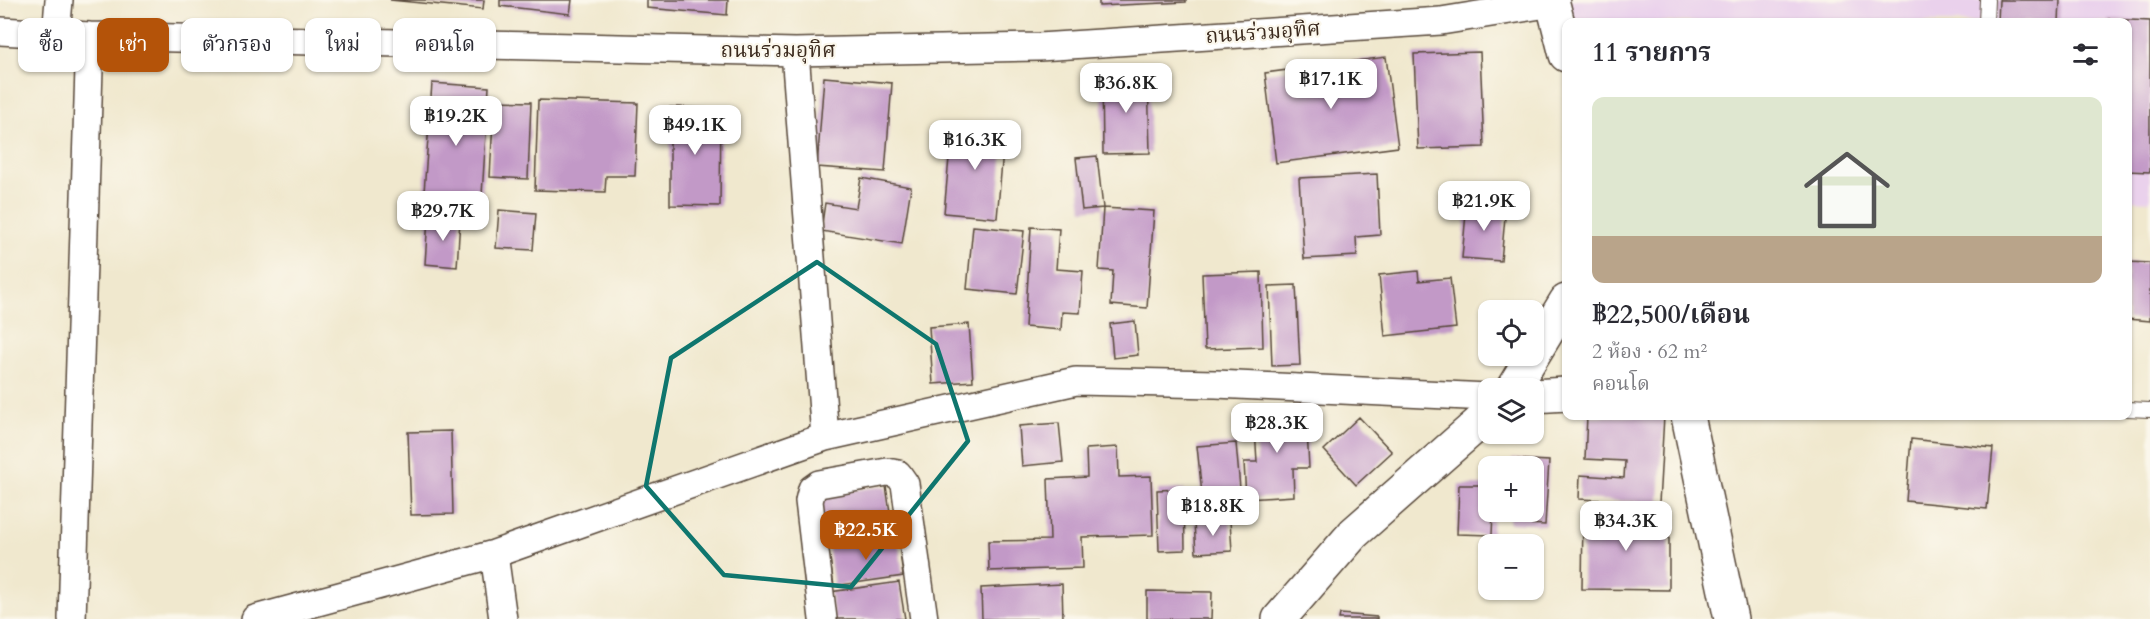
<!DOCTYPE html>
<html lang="th">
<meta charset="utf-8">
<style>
body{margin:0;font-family:Cardo,"Noto Serif Thai",serif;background:#f7f7f7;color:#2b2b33;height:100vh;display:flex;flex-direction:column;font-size:22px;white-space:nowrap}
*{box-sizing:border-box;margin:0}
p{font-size:20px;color:#7c7c81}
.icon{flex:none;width:33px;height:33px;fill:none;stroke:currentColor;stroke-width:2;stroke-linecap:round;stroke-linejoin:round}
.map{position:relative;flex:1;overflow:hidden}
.drawer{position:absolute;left:1562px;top:18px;width:570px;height:402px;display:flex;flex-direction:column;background:#fff;border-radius:12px;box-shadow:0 2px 4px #0004}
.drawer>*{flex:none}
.hud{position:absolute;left:18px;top:18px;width:570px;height:54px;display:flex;gap:12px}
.tools{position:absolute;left:1478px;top:300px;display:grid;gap:12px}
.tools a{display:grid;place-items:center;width:66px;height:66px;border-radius:12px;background:#fff;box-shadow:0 2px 4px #0004;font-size:30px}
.price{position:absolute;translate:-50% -51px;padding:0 14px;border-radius:12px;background:#fff;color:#222;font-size:20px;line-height:39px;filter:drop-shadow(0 2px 3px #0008)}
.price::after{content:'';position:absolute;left:50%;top:36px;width:18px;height:14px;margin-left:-9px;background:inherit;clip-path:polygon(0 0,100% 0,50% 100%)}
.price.active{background:#b45309;color:#fff}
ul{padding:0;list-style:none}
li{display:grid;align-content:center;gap:12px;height:318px;padding:0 30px}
li span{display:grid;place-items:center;height:186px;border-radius:12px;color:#555}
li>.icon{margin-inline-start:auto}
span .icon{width:108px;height:108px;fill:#fffc;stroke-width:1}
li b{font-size:26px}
h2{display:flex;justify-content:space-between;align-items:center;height:72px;padding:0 30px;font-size:26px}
.tag{padding:0 21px;border-radius:12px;background:#fff;box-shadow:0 2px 4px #0004;font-size:21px;line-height:54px}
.tag.active{background:#b45309;color:#fff}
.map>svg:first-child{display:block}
</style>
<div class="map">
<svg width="2150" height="619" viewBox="0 0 2150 619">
<rect width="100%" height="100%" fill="#fbf7ec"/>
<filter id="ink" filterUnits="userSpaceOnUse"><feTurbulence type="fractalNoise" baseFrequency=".0167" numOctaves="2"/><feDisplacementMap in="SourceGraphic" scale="12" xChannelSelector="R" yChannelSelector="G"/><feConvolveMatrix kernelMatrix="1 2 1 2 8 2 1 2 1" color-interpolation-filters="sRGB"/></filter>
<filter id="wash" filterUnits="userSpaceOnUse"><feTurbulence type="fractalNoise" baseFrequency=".008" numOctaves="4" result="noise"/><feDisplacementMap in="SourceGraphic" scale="24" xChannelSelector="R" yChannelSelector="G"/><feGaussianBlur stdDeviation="1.35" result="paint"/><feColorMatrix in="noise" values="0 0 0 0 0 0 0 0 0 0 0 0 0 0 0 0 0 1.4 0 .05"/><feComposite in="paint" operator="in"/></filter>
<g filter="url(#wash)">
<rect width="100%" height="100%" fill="#f0e8ce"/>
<!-- built -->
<path fill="#ead1ec" d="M1558,0H2150V201L2127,200V22H1566Z"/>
<g id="blocks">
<!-- building -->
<path fill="#c299c7" d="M390,0H484L483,9Z
M500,0H572L570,14L500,6Z
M647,0H728L727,15L647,8Z
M1099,0H1186V2L1099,6Z
M1999,0H2060L2059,22H1998Z
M2109,19L2150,21V172L2127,171V22H2109Z
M1480,52L1484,147L1418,149L1414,54Z
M1386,57L1398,147L1276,163L1265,73Z
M1102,74H1148L1150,153L1103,154Z
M824,77L892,83L885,172L817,167Z
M432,83L489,87L481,210L423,206Z
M538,100L638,103L635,176H606L605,192L535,190Z
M494,101L531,102L528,179L490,177Z
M670,107L721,108L720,206L670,205Z
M952,125L1005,129L997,218L944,213Z
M1097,156L1103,208L1082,210L1076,158Z
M1377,174L1380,235L1356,237L1357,256L1304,259L1299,178Z
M861,178L911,187L902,244L821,231L825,203L856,208Z
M1467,202L1506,206L1501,261L1462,258Z
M1103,208L1154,211L1147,308L1111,305L1113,271L1099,270Z
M499,210L536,213L533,250L496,248Z
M428,218L460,220L457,267L425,264Z
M973,226L1024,231L1017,294L967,289Z
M1031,227L1059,229L1056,269L1083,271L1080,313L1062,312L1061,330L1025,327Z
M2127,262L2150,263V321L2127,319Z
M1418,271L1419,281L1450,278L1456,328L1385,336L1379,275Z
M1261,272L1263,347L1205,349L1202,274Z
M1296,285L1300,365L1272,366L1269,286Z
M1135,321L1138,355L1113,358L1110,324Z
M969,324L973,381L933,384L929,327Z
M1306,410L1309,468H1293L1294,496L1246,499L1244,462H1257L1254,412Z
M1587,416H1664L1659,503L1579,499L1580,475L1624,478L1625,461L1585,459Z
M1359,417L1392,452L1356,485L1324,450Z
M1059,423L1063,462L1022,466L1019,426Z
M451,431L453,514L411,515L408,432Z
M1911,439L1993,448L1987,509L1906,501Z
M1236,443L1241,500L1203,504L1197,446Z
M1118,447L1119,477L1151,476L1153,535L1082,537L1083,568L989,571L988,541L1050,540L1048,479L1087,477L1086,449Z
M1512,459L1549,461L1545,525L1509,523V512H1533V466H1512Z
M1459,485H1488V512H1493L1492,535L1457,534Z
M886,486L892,525L822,535L816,495Z
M1184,489L1185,550L1159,551L1157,490Z
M1583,514L1669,515V590L1582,589Z
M1230,521L1232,551L1196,553L1194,523Z
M898,536L903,576L834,586L828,546Z
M899,582L905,619H834L830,592Z
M1062,584L1063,619H982L981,588Z
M1147,591L1212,592L1211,619H1147Z
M1340,614L1377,617V619H1339Z"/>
</g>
</g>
<g filter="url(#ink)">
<use href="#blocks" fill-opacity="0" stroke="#564638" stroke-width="1.5"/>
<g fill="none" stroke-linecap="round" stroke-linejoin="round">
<defs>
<path id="lane" d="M1986,22L1987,0
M2127,409L2150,410"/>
<path id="street" d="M0,31L90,36L795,52L1039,47L1441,21L1553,3
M56,35L59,0
M795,52L825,437
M494,554L503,619
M72,619L90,36
M255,619L494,554L825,437L1076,381L1216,384L1488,397
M823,619L809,501L812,489L819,484L887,472L898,474L905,484L924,619"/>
<path id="secondary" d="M1552,0L1566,55
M1513,388L1566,301
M1533,396L1566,394
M1688,416L1731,619
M1279,619L1354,533L1488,415"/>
</defs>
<!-- lane casing -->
<use href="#lane" stroke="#564638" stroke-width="16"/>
<!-- street casing -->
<use href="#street" stroke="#564638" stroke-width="30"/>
<!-- secondary casing -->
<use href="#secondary" stroke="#564638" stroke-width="36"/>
<!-- lane -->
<use href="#lane" stroke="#fff" stroke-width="14"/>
<!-- street -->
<use href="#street" stroke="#fff" stroke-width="27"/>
<!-- secondary -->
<use href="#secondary" stroke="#fff" stroke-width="33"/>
</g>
</g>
<!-- marked area -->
<path fill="none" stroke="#0f766e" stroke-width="4.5" stroke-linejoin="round" d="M817,262L936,344L968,441L851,587L724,575L646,486L671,358Z"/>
<g text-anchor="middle" stroke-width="4.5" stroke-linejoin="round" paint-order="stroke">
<!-- street labels -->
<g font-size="21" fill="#3b2a1e" stroke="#fbf7ec">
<text transform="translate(1263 32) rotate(-4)" y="7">ถนนร่วมอุทิศ</text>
<text x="778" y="57">ถนนร่วมอุทิศ</text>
</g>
</g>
</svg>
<div class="tools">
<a><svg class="icon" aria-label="locate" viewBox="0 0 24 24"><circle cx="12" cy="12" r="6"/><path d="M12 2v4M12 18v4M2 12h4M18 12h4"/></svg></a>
<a><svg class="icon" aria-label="layers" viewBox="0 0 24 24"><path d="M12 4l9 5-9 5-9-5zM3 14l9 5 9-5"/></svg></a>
<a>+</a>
<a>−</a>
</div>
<b class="price" style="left:1331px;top:110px">฿17.1K</b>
<b class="price" style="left:1126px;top:114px">฿36.8K</b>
<b class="price" style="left:456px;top:147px">฿19.2K</b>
<b class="price" style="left:695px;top:156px">฿49.1K</b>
<b class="price" style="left:975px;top:171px">฿16.3K</b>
<b class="price" style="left:1484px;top:232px">฿21.9K</b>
<b class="price" style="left:443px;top:242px">฿29.7K</b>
<b class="price" style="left:1277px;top:454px">฿28.3K</b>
<b class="price" style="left:1213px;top:537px">฿18.8K</b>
<b class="price" style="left:1626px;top:552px">฿34.3K</b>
<b class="price active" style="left:866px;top:561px">฿22.5K</b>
<div class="hud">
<a class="tag">ซื้อ</a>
<a class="tag active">เช่า</a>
<a class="tag">ตัวกรอง</a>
<a class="tag">ใหม่</a>
<a class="tag">คอนโด</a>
</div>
<section class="drawer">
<h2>11 รายการ<svg class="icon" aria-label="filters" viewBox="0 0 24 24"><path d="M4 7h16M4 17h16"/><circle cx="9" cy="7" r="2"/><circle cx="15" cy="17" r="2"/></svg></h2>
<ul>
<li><span style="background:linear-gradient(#dfe7d0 75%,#b9a48a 0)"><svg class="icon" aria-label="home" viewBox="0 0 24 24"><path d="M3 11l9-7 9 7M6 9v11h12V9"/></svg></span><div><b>฿22,500/เดือน</b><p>2 ห้อง · 62 m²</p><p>คอนโด</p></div></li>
</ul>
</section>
</div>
